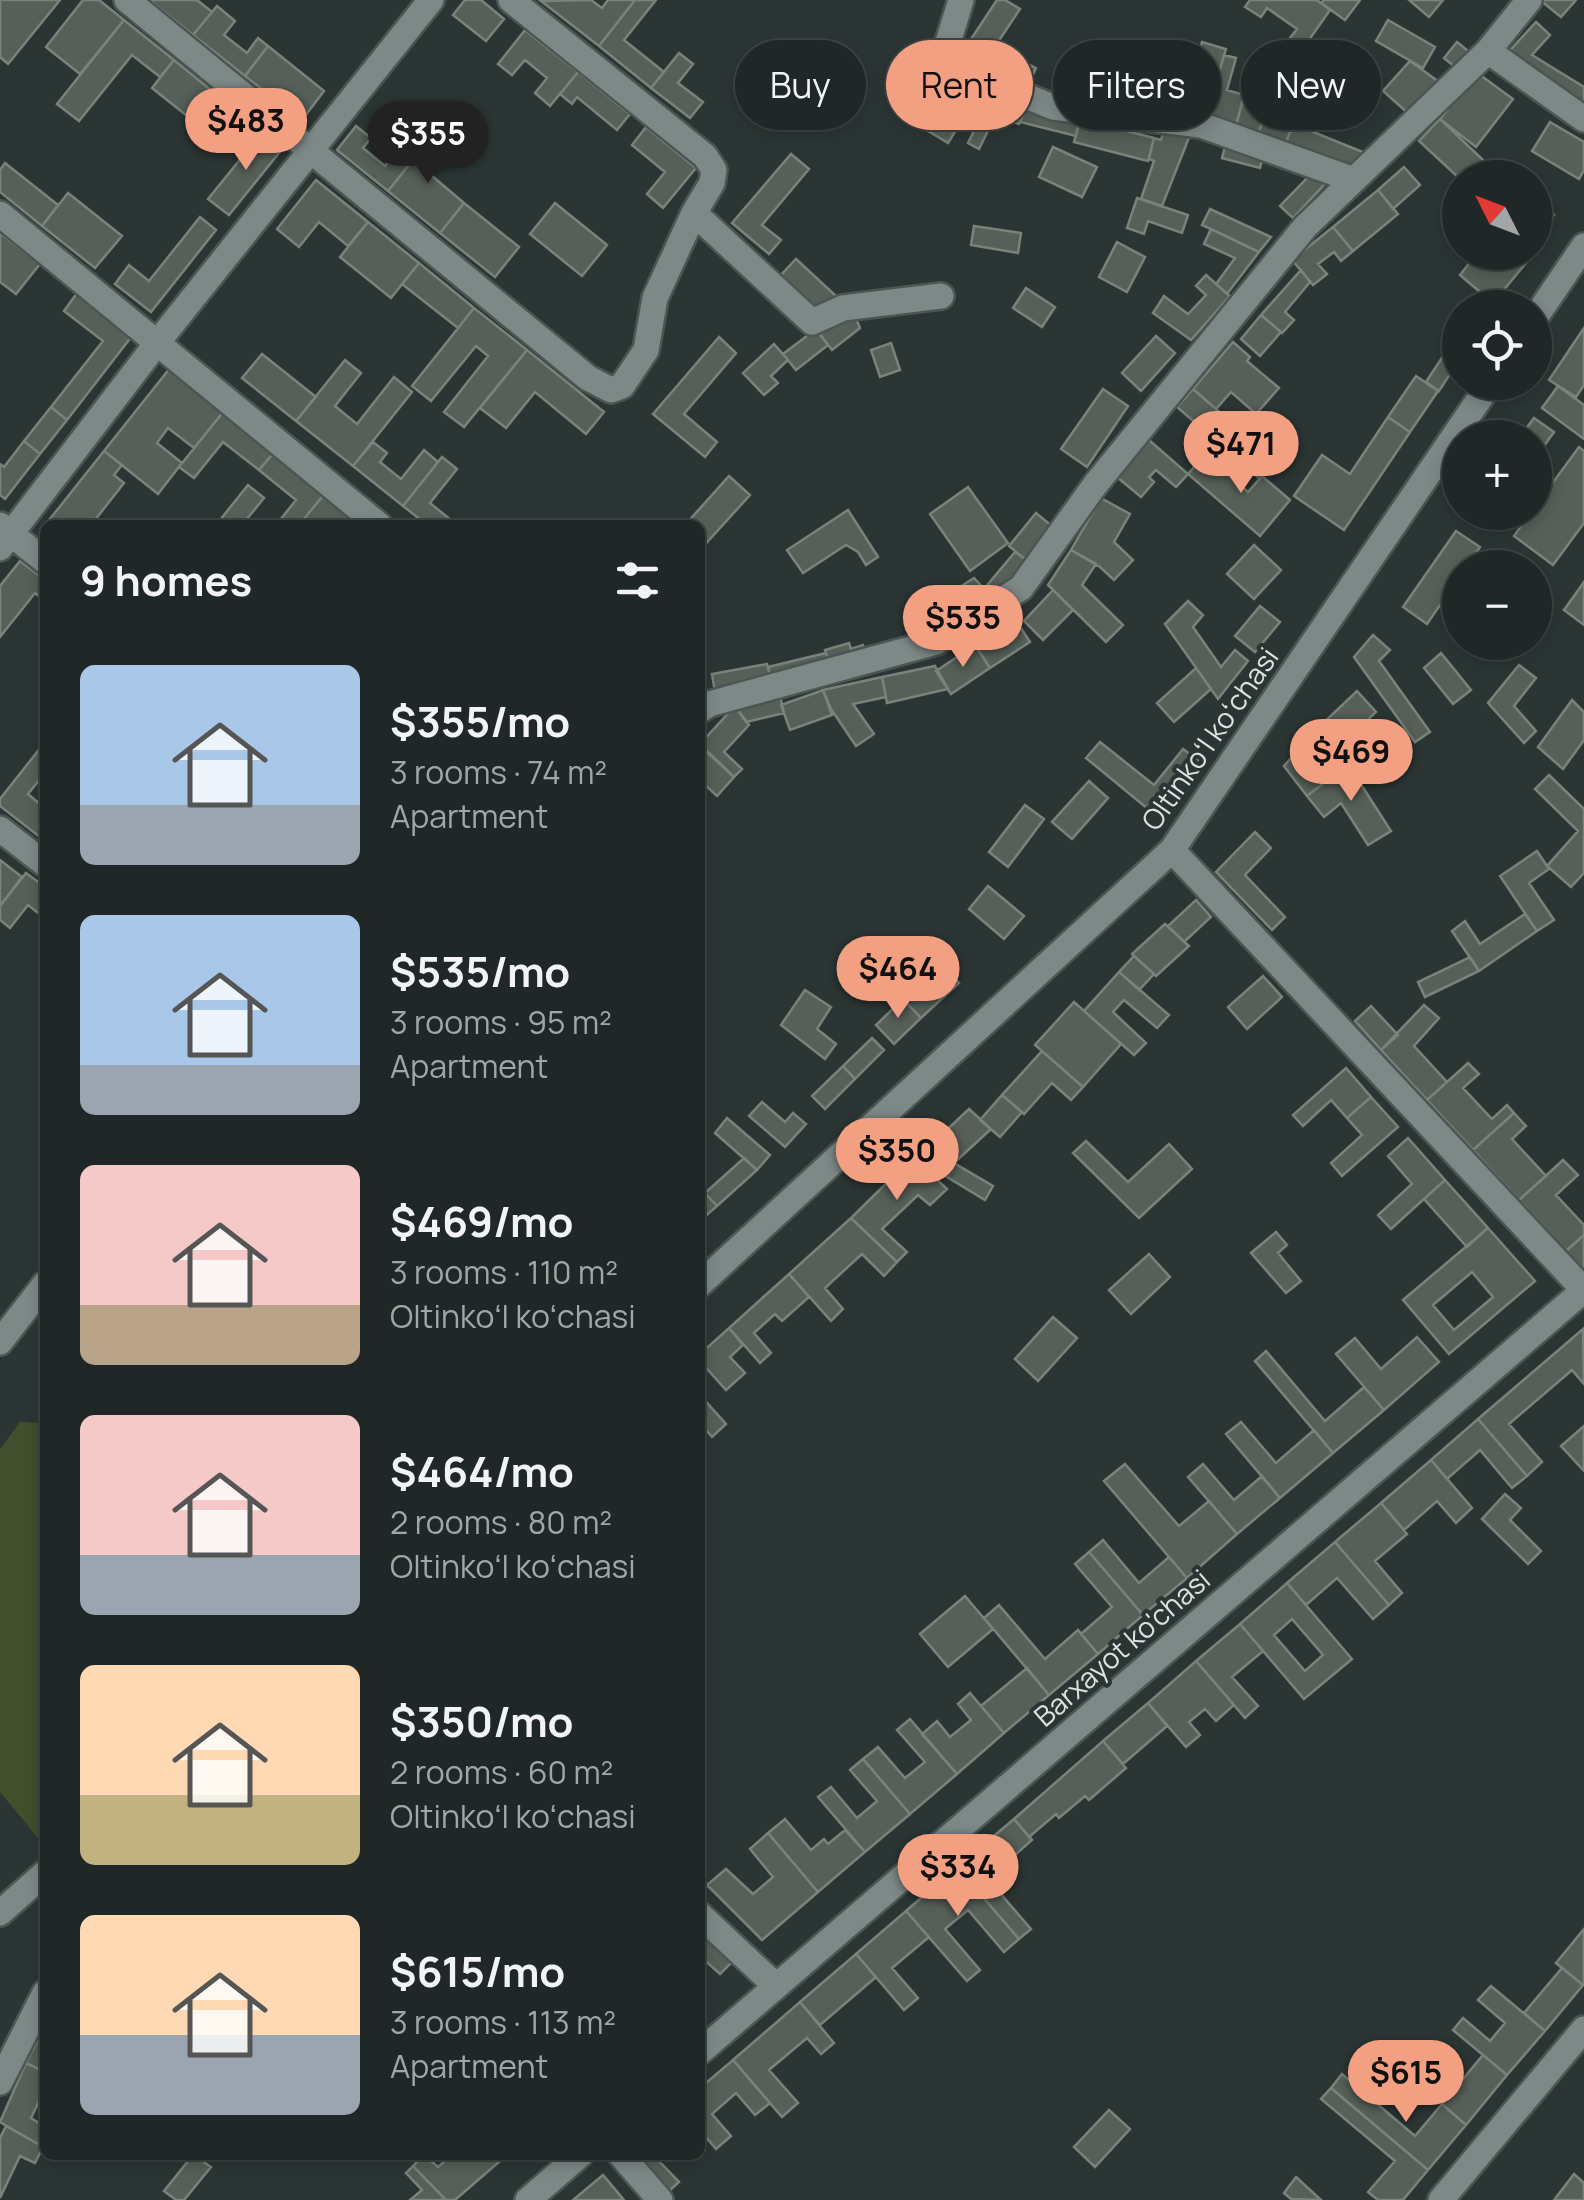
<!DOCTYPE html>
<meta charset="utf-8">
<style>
body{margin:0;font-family:Manrope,sans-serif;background:#2d3433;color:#f1f3f6;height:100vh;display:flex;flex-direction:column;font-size:38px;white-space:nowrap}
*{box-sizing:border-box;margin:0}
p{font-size:32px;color:#a2a6a7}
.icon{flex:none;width:55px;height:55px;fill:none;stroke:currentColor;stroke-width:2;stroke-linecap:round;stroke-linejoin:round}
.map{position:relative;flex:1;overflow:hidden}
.sheet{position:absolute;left:40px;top:520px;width:665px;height:1640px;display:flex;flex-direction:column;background:#202827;border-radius:15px;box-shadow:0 5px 15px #0003,0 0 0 2px #3d4444}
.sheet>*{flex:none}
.banner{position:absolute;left:735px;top:40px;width:698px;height:90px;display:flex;gap:20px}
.needle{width:65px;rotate:312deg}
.controls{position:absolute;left:1442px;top:160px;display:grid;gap:20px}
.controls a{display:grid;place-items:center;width:110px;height:110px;border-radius:50%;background:#202827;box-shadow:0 5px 15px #0003,0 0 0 2px #3d4444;font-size:50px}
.price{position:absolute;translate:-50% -85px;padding:0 22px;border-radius:35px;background:#f3a082;color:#111;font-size:32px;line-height:65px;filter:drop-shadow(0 2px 5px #0008)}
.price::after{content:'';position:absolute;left:50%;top:60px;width:30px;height:22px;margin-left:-15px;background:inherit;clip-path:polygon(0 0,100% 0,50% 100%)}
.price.current{background:#222;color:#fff}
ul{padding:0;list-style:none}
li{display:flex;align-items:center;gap:30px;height:250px;padding:0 40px}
li span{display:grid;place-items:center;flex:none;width:280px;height:200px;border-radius:15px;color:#555}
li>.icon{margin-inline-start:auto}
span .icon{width:120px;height:120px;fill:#fffc;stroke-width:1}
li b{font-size:42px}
h2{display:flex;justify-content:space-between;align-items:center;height:120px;padding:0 40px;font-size:42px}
.chip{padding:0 35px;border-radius:45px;background:#202827;box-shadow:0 5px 15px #0003,0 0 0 2px #3d4444;font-size:35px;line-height:90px}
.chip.current{background:#f3a082;color:#111}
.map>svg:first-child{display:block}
</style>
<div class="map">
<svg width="1584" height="2200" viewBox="0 0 1584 2200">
<rect width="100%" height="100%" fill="#2b3634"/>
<!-- green -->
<path fill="#414f2c" d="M20,1422L45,1423V1833L39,1839L0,1792V1449Z"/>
<!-- building -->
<path fill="#565f58" stroke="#79837c" stroke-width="2.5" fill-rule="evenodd" d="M0,0H60L8,64L0,57Z
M83,0H99L124,20L80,74L46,47Z
M149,0H197L212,12L193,35Z
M465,0H481L504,19L486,41L453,15Z
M591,0L602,8L608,0H635L599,46L541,1Z
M635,0H656L624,40L664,72L651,88L599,46Z
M997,0H1005L1020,9L994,48L1036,68L1027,87L973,61L963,51Z
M1250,0H1317L1330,10L1304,47L1290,38L1297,29L1267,8L1261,17L1245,7Z
M1324,0H1360L1345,20L1321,3Z
M1409,0H1443L1429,17Z
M1540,0H1576L1561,17Z
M217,6L235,21L224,35L247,53L258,38L268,46L245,76L193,35Z
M124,20L174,60L160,77L132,55L79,121L57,104Z
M1388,20L1435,47L1423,68L1376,41Z
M1536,22L1550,35L1532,55L1584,87V110L1502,59Z
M525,30L578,72L550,106L535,93L547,78L525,60L512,75L498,64Z
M1202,42L1226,49L1205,121L1163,114L1166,94L1187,97Z
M1457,42L1468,51L1455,67L1444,58Z
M268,46L324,91L302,120L245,76Z
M1105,52L1137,65L1127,88L1166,94L1163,114L1089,101L1092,83Z
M1303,52L1320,59L1286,142L1259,131L1266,113L1276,117Z
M679,53L693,64L678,83L703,102L690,118L651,88Z
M1224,55L1236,58L1227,90L1244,95L1236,125L1206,117Z
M925,56L953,73L922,123L908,115L927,84L913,76Z
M1320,59L1332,64L1306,129L1365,153L1349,168L1286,142Z
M174,60L228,104L206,131L152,88Z
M1410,61L1439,82L1410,115L1383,91Z
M954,71L1005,96L979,149L968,143L985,109L973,103L948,143L920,126Z
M578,72L630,114L617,130L577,97L572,104L560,94Z
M1476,72L1513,99L1476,147L1440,119Z
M1005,96L1027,105L1019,124L996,115Z
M1242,104L1267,111L1259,131L1236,125Z
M1027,105L1080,119L1076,136L1020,122Z
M1080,119L1154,138L1148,161L1074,142Z
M1440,119L1502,178L1460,179L1419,141Z
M1550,122L1584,142V170L1579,179L1532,151Z
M356,126L371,138L363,148L385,166L398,149L412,161L388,191L337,150Z
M646,127L696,168L663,208L647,194L665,172L632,145Z
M1165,127L1190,135L1162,206L1141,199L1154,161L1149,159L1154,138L1161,140Z
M263,131L283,148L229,215L208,199Z
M435,133L453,147L431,175L464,203L440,233L388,191Z
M1226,143L1264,152L1260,168L1222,158Z
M1053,147L1097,167L1082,197L1039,177Z
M791,154L809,169L762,225L781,240L769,254L732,223Z
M5,163L58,205L42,226L0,192V170Z
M1404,167L1420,185L1393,209L1378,190Z
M1312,173L1324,185L1293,218L1280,206Z
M316,180L368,222L348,246L319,222L299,247L277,229Z
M1378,190L1398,214L1353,251L1333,227Z
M68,193L122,236L95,268L42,226Z
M1137,198L1188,215L1182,233L1148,221L1144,234L1127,228Z
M1537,201L1554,215L1535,236V203Z
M464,203L519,247L495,277L440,233Z
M555,203L607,245L582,276L530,234Z
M1210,209L1271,237L1259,252L1202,225Z
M200,217L216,230L151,312L115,284L129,265L149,281Z
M368,222L419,263L391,298L340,257Z
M974,226L1021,233L1018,253L971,245Z
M1333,227L1353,251L1341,261L1334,252L1318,264L1327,274L1313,285L1292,260Z
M1211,229L1259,252L1227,294L1216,284L1235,258L1204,244Z
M0,233L40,264L16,294L0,282Z
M1117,242L1145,257L1127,292L1099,277Z
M1478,252H1489L1501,262L1509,252H1525L1531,257L1493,303L1460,275Z
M796,259L835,295L820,311L781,275Z
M419,263L474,308L458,328L402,284Z
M1301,270L1310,282L1285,312L1294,320L1282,333L1261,315Z
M1206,275L1230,296L1191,340L1153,313L1164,296L1188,314L1206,295L1196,286Z
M1026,288L1055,307L1042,327L1013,308Z
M77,293L132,336L67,420L51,407L103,341L64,311Z
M474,308L527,350L464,427L444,412L488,356L476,346L431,401L412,386Z
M852,309L860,328L832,350L820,334Z
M1261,315L1281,332L1260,356L1241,339Z
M1584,328V385L1576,397L1549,380Z
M816,329L828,345L796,370L783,354Z
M1156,336L1175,353L1141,391L1122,373Z
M719,337L736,353L684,414L717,442L705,457L653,414Z
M1455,338L1460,341V359L1439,391L1426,382Z
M1233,342L1250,357L1247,361L1279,388L1256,414L1231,392L1216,409L1193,389Z
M891,343L900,370L880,377L871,350Z
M774,344L788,360L771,376L778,383L764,395L743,373Z
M527,350L604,412L586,434L535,392L506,428L480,408Z
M262,354L316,397L296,421L242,378Z
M345,360L361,373L335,406L357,424L394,377L412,392L353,466L296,421Z
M170,368L224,411L194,448L168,428L157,443L182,463L158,494L104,451Z
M1416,376L1438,391L1410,432L1388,417Z
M1558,386L1584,405V439L1542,408Z
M1103,389L1128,406L1087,467L1061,449Z
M1193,389L1276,461L1260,479L1177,407Z
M51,407L67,420L40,454L24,441Z
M224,411L275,451L259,470L223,442L194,478L179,467Z
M1388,417L1410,432L1344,530L1294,496L1322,455L1350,474Z
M1534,418L1554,432L1536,457L1535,438H1519Z
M1149,440L1188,474L1176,487L1156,470L1149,477L1154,482L1141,497L1117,477Z
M24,441L40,454L5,499L0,495V464L4,467Z
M373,442L387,453L380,462L401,479L424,450L438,462L403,506L353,466Z
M1579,447L1584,451V523L1553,565L1514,536L1531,512H1535V507Z
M104,451L122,465L114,475L124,483L91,525H45V531L42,529Z
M275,451L326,492L299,525H276L296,500L259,470Z
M1205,455L1248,492L1262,476L1290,500L1260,536L1188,474Z
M442,457L457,469L430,503L456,524L427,525L403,506Z
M729,476L750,495L700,550V525H685Z
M248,485L264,498L242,525H216Z
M968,487L1008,543L970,571L930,514Z
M326,492L367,525H299Z
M1101,498L1130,514L1114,542L1133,560L1114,580L1100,567L1071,550Z
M848,510L878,557L866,565L858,552L846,545L803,573L787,550Z
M1036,513L1053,527L1026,560L1009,546Z
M1456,531L1480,547L1466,568H1460V576L1427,624L1403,607Z
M1254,545L1281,570L1254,599L1227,574Z
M1071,550L1096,564L1082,585L1123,625L1106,642L1048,585Z
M1015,552L1026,560L994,599L984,589Z
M20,561L45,580V601L35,593L0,637V586Z
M974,578L994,599L928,640L914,616Z
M1584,582V625L1564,610Z
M1053,590L1073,610L1043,640L1024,621Z
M1188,601L1203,615L1193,627L1221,667L1235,650L1248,661L1218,699L1165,624Z
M1260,606L1280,622L1255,652L1235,636Z
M1015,619L1030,642L990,668L975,645Z
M1373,635L1390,650L1379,661L1430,732L1415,742L1354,657Z
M849,643L851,649L863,645L866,657L830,666L825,650Z
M975,645L990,668L951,694L936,671Z
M826,653L830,666L771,680L768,667Z
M1441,653L1471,690L1453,704L1424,668Z
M767,664L771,680L715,692L712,674Z
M1519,665L1536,678L1514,706L1536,731L1524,743L1488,703Z
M935,666L948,689L887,703L882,677Z
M1196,668L1211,689L1174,722L1157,703Z
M882,677L886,697L853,704L874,734L856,746L831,709L823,690Z
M823,690L832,715L790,730L781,705Z
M1357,691L1376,712L1357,730L1362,736L1340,753L1319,727Z
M780,696L784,713L746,722L735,706Z
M1572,700L1584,712V740L1563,769L1538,747Z
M735,706L749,725L724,752L742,769L734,777L700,744Z
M1319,727L1348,764L1307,796L1284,766Z
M45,742V773L28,794L45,808V841L0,806V799Z
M1100,742L1154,785L1183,749L1198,760L1154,814L1086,758Z
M700,746L734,777L717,796L703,783L700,786Z
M1348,764L1391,831L1368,845L1341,803L1324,817L1307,796Z
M1549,775L1584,809V873L1571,887L1547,866L1578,831L1535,789Z
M1089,781L1108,798L1072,839L1052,822Z
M1025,805L1044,819L1008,867L989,852Z
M1255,832L1271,848L1245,875L1285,917L1272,930L1216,872Z
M1537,851L1549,869L1529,883L1554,920L1537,931L1500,876Z
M0,860L22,877L0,906Z
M26,873L45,887V903L38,913L28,905L10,928L0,920V906Z
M988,886L1024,916L1004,939L969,909Z
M1196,900L1211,917L1184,942L1168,926Z
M1525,914L1537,931L1479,971L1452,931L1465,921L1480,944Z
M1165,924L1189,946L1156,976L1132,954Z
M1134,956L1154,974L1139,990L1119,972Z
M1470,957L1479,971L1425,997L1418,982Z
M940,963L959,983L921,1018L903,999Z
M1119,972L1169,1015L1157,1028L1124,1000L1113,1012L1146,1043L1134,1055L1084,1011Z
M1263,976L1282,997L1247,1029L1228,1007Z
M805,990L831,1007L817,1029L836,1044L825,1059L781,1025Z
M903,999L921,1018L894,1044L876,1025Z
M1074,1002L1121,1044L1083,1087L1035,1045Z
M1424,1005L1439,1018L1414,1046L1447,1082L1427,1100L1381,1050Z
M1371,1006L1398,1035L1381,1050L1355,1021Z
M872,1038L884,1050L855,1079L843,1066Z
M1042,1051L1083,1087L1071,1100L1052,1083L1024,1114L1002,1095Z
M1468,1063L1479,1074L1463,1088L1492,1119L1507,1105L1514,1113L1473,1150L1427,1100Z
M843,1066L855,1079L825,1109L812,1096Z
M1346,1068L1371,1097L1347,1118L1331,1100L1303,1126L1293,1115Z
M1002,1095L1022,1112L1000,1137L980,1120Z
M1371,1097L1398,1127L1342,1176L1331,1163L1362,1135L1347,1118Z
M762,1102L785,1122L793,1113L806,1124L785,1147L749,1116Z
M969,1109L991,1129L954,1163L993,1186L985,1200L942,1174L922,1153Z
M1514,1113L1526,1126L1512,1139L1546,1176L1519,1200L1473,1150Z
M727,1118L770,1155L757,1170L715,1133Z
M1408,1138L1445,1180L1391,1229L1378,1215L1412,1184L1388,1156Z
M1086,1141L1128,1182L1169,1144L1192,1169L1139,1218L1073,1153Z
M913,1157L947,1189L930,1205L918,1195L882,1229L907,1252L897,1262L851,1218Z
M744,1158L757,1170L717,1206L705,1193Z
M1563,1160L1578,1175L1556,1195L1584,1225V1235L1566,1251L1519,1200Z
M1445,1180L1488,1228L1467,1247L1424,1199Z
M705,1193L717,1206L700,1221V1198Z
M851,1218L897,1262L884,1276L862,1254L825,1288L843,1309L831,1321L789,1274Z
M1488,1228L1535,1281L1449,1354L1403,1300ZM1472,1272L1493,1297L1454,1330L1433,1305Z
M1276,1232L1287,1245L1278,1253L1301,1281L1286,1293L1251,1253Z
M1584,1235V1270L1566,1251Z
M1149,1254L1170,1277L1131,1314L1109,1290Z
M789,1274L809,1297L782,1321L775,1314L754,1333L771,1353L760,1363L729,1328Z
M1053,1317L1077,1338L1038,1381L1015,1359Z
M729,1328L743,1345L730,1357L745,1373L726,1390L700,1361V1354Z
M1583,1329L1584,1384L1572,1370L1509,1424L1542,1462L1527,1476L1478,1419Z
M1417,1337L1439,1362L1384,1410L1336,1354L1355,1338L1381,1369Z
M1266,1351L1325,1421L1364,1387L1384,1410L1333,1453L1255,1361Z
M700,1395L726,1424L712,1437L700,1423Z
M1478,1419L1527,1476L1512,1488L1480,1450L1447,1479L1431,1460Z
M1241,1422L1276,1463L1314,1430L1333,1453L1280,1498L1226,1434Z
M1584,1426V1471L1561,1446Z
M1431,1460L1472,1508L1456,1523L1437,1501L1404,1530L1381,1503Z
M1125,1464L1179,1526L1209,1501L1237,1534L1187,1578L1104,1481Z
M1203,1464L1234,1500L1262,1476L1280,1498L1237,1534L1188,1477Z
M1505,1494L1521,1508L1510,1520L1541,1551L1528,1564L1482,1519Z
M1381,1503L1407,1534L1375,1561L1402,1593L1389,1605L1335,1542Z
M1103,1540L1139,1583L1169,1557L1187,1578L1143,1615L1089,1552Z
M1335,1542L1389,1605L1373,1619L1337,1578L1306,1605L1287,1583Z
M1089,1552L1143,1615L1098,1654L1081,1634L1112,1607L1075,1564Z
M1287,1583L1352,1659L1304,1699L1240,1624ZM1292,1619L1323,1655L1305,1671L1274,1635Z
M965,1596L993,1629L948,1667L920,1634Z
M999,1605L1045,1659L1078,1630L1098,1654L1049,1695L984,1618Z
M1240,1624L1263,1651L1232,1677L1258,1706L1245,1718L1196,1661Z
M1196,1661L1234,1705L1216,1721L1205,1709L1189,1722L1200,1735L1186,1747L1148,1703Z
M1027,1668L1049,1695L1004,1733L981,1706Z
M970,1693L1004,1733L957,1774L922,1734L937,1721L950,1737L971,1720L958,1704Z
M1148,1703L1167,1726L1123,1764L1103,1741Z
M910,1719L957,1774L910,1814L863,1759L878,1747L905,1778L925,1762L897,1730Z
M1103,1741L1126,1768L1089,1800L1085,1796L1059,1818L1056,1814L1029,1837L1014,1819Z
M863,1759L910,1814L865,1852L818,1797L831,1787L857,1818L877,1801L850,1770Z
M785,1819L811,1850L824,1839L828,1844L845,1830L865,1852L818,1892L768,1833Z
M1014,1819L1032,1840L988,1879L1031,1929L1019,1939L957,1867Z
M768,1833L818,1892L762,1940L707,1885L726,1869L753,1894L773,1877L750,1849Z
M957,1867L1019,1939L1004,1952L968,1910L945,1929L980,1970L967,1981L906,1911Z
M906,1911L929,1937L892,1968L918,1998L904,2010L856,1954Z
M700,1925L736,1958L720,1974L701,1957L703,1954L700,1951Z
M1584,1929V1984L1583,1985L1556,1963Z
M856,1954L876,1977L820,2025L800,2002Z
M1562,1968L1583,1985L1545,2031L1524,2013Z
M1491,1986L1545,2031L1507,2075L1453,2030L1463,2018L1490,2041L1505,2023L1478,2000Z
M800,2002L834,2043L821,2054L807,2038L769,2070L798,2103L782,2117L733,2060Z
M43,2029L45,2030V2072L26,2063Z
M1483,2055L1507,2075L1466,2125L1442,2104Z
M733,2060L770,2103L755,2115L736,2093L712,2114L731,2136L716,2149L700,2130V2088Z
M26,2063L45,2072V2089L31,2118L45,2127V2148L0,2122Z
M1342,2074L1415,2136L1442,2104L1466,2125L1428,2170L1331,2088Z
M1331,2088L1428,2170L1403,2200H1378L1368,2192L1395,2161L1321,2099Z
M1109,2110L1130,2129L1095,2167L1074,2147Z
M6,2126L43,2147L35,2163L20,2156L0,2198V2138Z
M193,2155L211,2167L184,2200H176L164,2191Z
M424,2155L438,2167L452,2155H507L455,2200H446L413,2166Z
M632,2155H668L660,2162L679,2182L667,2193Z
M413,2166L446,2200H410L422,2190L406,2173Z
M1574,2174L1584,2183V2200H1554Z
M603,2175L624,2200H573Z
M1296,2177L1321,2200L1291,2199L1284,2193Z"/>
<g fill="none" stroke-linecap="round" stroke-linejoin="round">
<defs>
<path id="street" d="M127,0L588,378L611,390L622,386L646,350L655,298L694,213L712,183L714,170L705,156L511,0
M961,0L946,49L966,72L1053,107L1201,125L1354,180
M1488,51L1584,119
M694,213L812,322L843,308L941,296
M0,214L379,525
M0,525L45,561
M0,548L157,343L431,0
M700,710L709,704L936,642L1021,588L1095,485L1305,227L1488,51L1529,0
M0,829L45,864
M1172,850L1584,1290
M0,1342L45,1284
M700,1915L776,1986
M700,2052L1584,1290
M0,2082L45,1993
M621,2155L660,2200
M528,2200L580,2155
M1441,2200L1584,2029"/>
<path id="secondary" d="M1535,318L1584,246
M700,1284L1172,850L1491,382
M0,1913L45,1873"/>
</defs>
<!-- street casing -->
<use href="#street" stroke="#4b5553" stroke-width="30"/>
<!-- secondary casing -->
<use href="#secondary" stroke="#4b5553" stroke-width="30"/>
<!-- street -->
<use href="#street" stroke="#7d8987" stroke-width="25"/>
<!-- secondary -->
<use href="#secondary" stroke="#7d8987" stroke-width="25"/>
</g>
<g text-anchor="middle" stroke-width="8" stroke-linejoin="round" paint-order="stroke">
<!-- street labels -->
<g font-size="28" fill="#dbe2e1" stroke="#2b3634">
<text transform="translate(1210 739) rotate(-55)" y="10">Oltinkoʻl koʻchasi</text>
<text transform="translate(1122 1648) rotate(-41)" y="10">Barxayot ko'chasi</text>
</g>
</g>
</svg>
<div class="controls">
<a><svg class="needle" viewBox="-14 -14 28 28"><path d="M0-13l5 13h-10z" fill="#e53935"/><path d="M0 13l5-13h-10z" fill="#a2a6a7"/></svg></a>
<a><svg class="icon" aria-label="locate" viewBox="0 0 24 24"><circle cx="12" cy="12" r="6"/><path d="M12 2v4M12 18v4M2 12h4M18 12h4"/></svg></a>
<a>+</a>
<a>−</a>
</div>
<b class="price" style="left:246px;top:173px">$483</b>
<b class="price current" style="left:428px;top:186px">$355</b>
<b class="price" style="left:1241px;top:496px">$471</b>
<b class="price" style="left:963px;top:670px">$535</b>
<b class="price" style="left:1351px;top:804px">$469</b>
<b class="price" style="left:898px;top:1021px">$464</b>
<b class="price" style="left:897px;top:1203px">$350</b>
<b class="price" style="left:958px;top:1919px">$334</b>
<b class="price" style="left:1406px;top:2125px">$615</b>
<div class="banner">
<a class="chip">Buy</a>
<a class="chip current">Rent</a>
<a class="chip">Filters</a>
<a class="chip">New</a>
</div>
<section class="sheet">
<h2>9 homes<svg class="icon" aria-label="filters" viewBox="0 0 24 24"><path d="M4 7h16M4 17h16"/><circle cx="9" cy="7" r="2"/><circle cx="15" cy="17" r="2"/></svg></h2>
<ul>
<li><span style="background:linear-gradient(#a9c7e8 70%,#9aa5b1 0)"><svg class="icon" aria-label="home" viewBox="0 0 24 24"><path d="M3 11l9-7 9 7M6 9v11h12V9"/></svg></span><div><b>$355/mo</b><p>3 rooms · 74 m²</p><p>Apartment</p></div></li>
<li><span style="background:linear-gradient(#a9c7e8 75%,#9aa5b1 0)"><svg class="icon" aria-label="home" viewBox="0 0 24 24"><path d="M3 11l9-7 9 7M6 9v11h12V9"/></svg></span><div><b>$535/mo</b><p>3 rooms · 95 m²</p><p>Apartment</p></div></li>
<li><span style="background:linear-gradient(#f6c9c9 70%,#b9a48a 0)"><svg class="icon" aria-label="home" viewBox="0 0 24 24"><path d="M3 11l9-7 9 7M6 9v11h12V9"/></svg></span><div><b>$469/mo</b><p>3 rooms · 110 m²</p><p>Oltinkoʻl koʻchasi</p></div></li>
<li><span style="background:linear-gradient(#f6c9c9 70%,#9aa5b1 0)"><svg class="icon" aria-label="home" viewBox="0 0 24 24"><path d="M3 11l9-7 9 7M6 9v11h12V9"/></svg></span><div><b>$464/mo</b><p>2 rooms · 80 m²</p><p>Oltinkoʻl koʻchasi</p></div></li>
<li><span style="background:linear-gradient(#ffd9b3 65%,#c2b280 0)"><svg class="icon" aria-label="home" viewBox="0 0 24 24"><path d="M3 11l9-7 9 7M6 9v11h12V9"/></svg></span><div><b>$350/mo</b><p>2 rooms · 60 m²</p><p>Oltinkoʻl koʻchasi</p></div></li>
<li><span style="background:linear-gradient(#ffd9b3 60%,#9aa5b1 0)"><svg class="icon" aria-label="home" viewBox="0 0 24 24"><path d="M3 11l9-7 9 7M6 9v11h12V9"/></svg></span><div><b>$615/mo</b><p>3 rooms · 113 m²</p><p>Apartment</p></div></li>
</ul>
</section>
</div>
